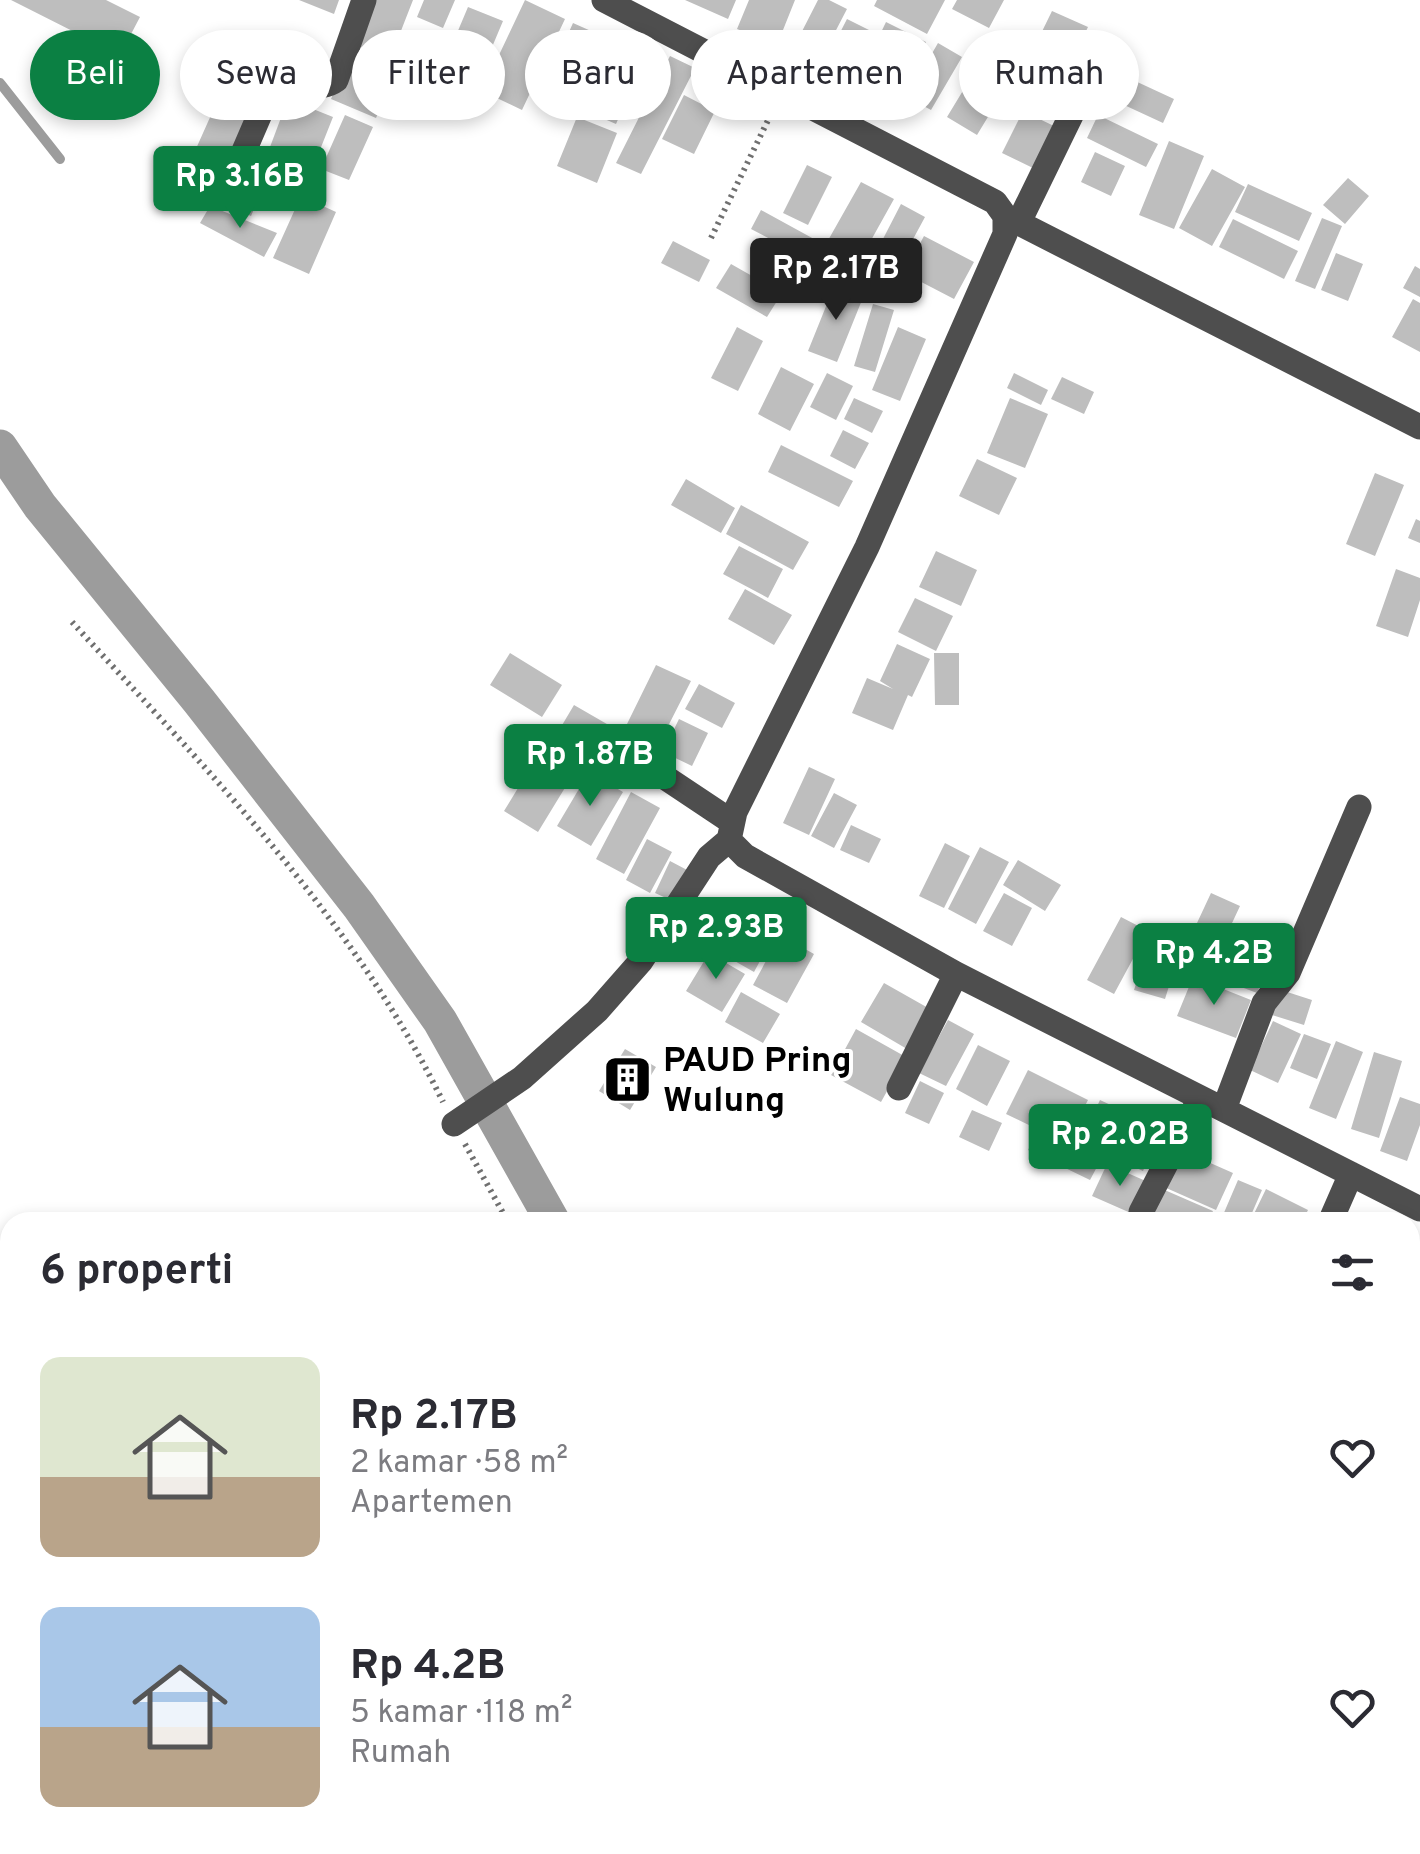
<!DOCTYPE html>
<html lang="id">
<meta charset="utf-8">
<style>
body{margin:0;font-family:Overpass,sans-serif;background:#f7f7f7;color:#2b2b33;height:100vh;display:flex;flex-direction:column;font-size:38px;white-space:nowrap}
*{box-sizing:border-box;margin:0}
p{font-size:32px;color:#7c7c81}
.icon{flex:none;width:55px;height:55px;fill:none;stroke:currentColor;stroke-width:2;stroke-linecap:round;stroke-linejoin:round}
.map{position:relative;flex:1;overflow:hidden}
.details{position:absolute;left:0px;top:1212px;width:1420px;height:642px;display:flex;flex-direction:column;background:#fff;border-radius:30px 30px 0 0;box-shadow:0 5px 15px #0003}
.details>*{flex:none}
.hud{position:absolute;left:30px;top:30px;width:1360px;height:90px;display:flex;gap:20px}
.price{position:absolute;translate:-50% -85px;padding:0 22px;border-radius:10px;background:#0b8043;color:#fff;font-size:32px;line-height:65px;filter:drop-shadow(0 2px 5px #0008)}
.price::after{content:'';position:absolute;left:50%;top:60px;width:30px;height:22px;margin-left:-15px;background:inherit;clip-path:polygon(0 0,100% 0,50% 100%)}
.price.on{background:#222;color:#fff}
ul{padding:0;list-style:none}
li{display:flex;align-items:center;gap:30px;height:250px;padding:0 40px}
li span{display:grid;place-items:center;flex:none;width:280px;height:200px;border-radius:20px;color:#555}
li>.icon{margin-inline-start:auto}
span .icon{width:120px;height:120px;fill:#fffc;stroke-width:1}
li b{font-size:42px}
h2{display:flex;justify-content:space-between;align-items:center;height:120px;padding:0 40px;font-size:42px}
.pill{padding:0 35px;border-radius:45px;background:#fff;box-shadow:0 5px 15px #0003;font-size:35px;line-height:90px}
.pill.on{background:#0b8043;color:#fff}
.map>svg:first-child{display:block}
</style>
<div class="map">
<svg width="1420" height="1854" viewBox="0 0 1420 1854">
<rect width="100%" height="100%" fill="#fff"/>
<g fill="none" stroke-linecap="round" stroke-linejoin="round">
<!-- stream -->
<path stroke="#9c9c9c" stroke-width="10" d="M0,83L60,159"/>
<!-- canal -->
<path stroke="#9c9c9c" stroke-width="35" d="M0,447L40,506L199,701L359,906L440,1021L553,1222
M914,1845L921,1854"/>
</g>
<!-- building -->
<path fill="#bebebe" d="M11,0H106L140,17L120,55Z
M299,0H339L334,14Z
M371,0H413L390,59L353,44Z
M424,0H455L443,28L417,17Z
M525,0L565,19L522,110L482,91Z
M685,0H736L728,19Z
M749,0H795L777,45L737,29Z
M818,0H829L847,9L821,59L795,45Z
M877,0H945L927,34L874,6Z
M957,0H1004L989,28L952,9Z
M468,7L503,21L476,85L441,71Z
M1052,11L1088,27L1068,68L1032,52Z
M847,19L875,33L855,72L827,58Z
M886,22L926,42L901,96L860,76Z
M573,23L600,35L588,64L560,52Z
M938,43L962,57L931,110L907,97Z
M990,46L1020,64L977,135L947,117Z
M351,52L396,71L376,118L331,99Z
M670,56L695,68L641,174L616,163Z
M599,61L637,77L616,124L579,108Z
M1047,63L1087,82L1076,105L1036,85Z
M1133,80L1174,99L1163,123L1122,104Z
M220,95L256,111L214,205L178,189Z
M684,95L715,111L694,154L662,139Z
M288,99L333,117L308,180L264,163Z
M1023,111L1056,127L1035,169L1002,153Z
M345,115L373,127L349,180L321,169Z
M1098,115L1158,144L1146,167L1087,138Z
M577,117L617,133L597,183L557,166Z
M1169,141L1204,156L1174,229L1139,215Z
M1095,152L1125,166L1111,196L1081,182Z
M239,164L268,177L251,216L221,203Z
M807,165L832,177L808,225L783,213Z
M1212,169L1245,187L1212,246L1179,228Z
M1348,178L1369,196L1345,224L1323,205Z
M861,182L894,199L855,269L822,251Z
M1248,184L1312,213L1299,241L1235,212Z
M301,196L336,212L309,274L273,258Z
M901,204L925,217L891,280L868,268Z
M210,206L277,233L264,257L200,223Z
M761,210L814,239L804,257L751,229Z
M1322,218L1342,226L1315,289L1295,281Z
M1233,219L1298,251L1284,279L1219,247Z
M924,236L974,262L954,299L904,273Z
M673,241L710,260L699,282L661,263Z
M1336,253L1363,264L1348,301L1321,290Z
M731,264L782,293L767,317L716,288Z
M1415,266L1420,269V297L1403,288Z
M835,284L864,295L837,362L808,351Z
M1413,299L1420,303V352L1392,337Z
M873,304L894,310L875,372L854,366Z
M737,327L763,341L738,391L711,378Z
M898,327L926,339L900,401L872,390Z
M781,367L814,384L790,431L758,414Z
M827,373L853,386L836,420L810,407Z
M1014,373L1048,390L1041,405L1007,388Z
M1062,377L1094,392L1084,414L1051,399Z
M854,398L883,411L872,433L844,419Z
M1010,398L1048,414L1025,468L987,453Z
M843,430L869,443L855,469L830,456Z
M781,445L853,481L839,507L768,472Z
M977,459L1017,478L999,515L959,496Z
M1375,473L1404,485L1375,556L1346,544Z
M686,479L735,508L721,533L671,505Z
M741,505L809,542L793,570L726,534Z
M1416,519L1420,521V543L1408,538Z
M739,546L783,569L768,598L723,574Z
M936,551L977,570L961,606L919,587Z
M1396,569L1420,578V600L1408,637L1376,626Z
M745,589L792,615L774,645L728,619Z
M915,598L953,616L936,651L898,632Z
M897,644L930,659L912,697L908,695L893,730L852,713L867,678L893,689L880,681Z
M510,653L562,685L542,717L490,685Z
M934,653H959V705H935Z
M656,665L691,681L661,740L627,724Z
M699,684L735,703L722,728L685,709Z
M574,705L619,731L600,763L555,737Z
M679,719L708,733L692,766L663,752Z
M543,747L577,768L538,832L504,811Z
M809,767L835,779L809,835L783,823Z
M589,772L623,792L591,846L557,826Z
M631,792L660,808L624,874L596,859Z
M834,793L857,805L834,848L811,836Z
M851,825L881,839L869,863L840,850Z
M647,839L672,852L650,893L626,880Z
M945,843L970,856L944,908L919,896Z
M980,847L1009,862L976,924L948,909Z
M1018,860L1061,885L1045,911L1003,885Z
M670,861L689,871L675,902L655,893Z
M1004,893L1032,908L1012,946L983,931Z
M1211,893L1240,906L1212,966L1183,953Z
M1121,917L1148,931L1114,994L1087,980Z
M745,919L774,935L754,972L724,955Z
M1154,928L1184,938L1165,999L1134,990Z
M780,935L814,954L787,1003L753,985Z
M709,953L745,974L722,1012L686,991Z
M1237,959L1266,971L1257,993L1228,982Z
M1193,977L1251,1000L1236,1038L1177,1016Z
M884,983L930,1009L907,1049L861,1022Z
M1281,990L1312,1000L1304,1025L1272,1015Z
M741,992L780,1014L763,1043L725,1022Z
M948,1020L974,1034L946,1086L919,1073Z
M1273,1021L1301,1034L1278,1083L1250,1070Z
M856,1029L906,1057L881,1102L831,1075Z
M1304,1034L1331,1044L1317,1079L1290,1068Z
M1336,1041L1363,1052L1336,1119L1309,1108Z
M978,1045L1010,1061L987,1106L956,1089Z
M625,1049L656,1067L630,1110L599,1091Z
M1374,1052L1402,1061L1379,1138L1351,1129Z
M1028,1070L1088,1100L1066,1143L1006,1114Z
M920,1081L944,1093L929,1124L905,1113Z
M1400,1097L1420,1104V1125L1407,1161L1380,1151Z
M1100,1100L1162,1129L1143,1171L1080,1142Z
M972,1110L1002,1123L989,1151L959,1137Z
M1036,1134L1098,1165L1090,1180L1028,1150Z
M1181,1150L1233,1173L1216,1210L1164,1187Z
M1107,1164L1148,1182L1133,1214L1092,1196Z
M1238,1180L1262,1190L1248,1222H1220Z
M1160,1188L1213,1211L1208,1222H1165L1148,1216Z
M1266,1189L1308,1210L1302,1222H1250Z
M1410,1256L1420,1260V1285L1410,1308Z
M1410,1361L1420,1366V1388L1410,1383Z
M1410,1393L1420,1398V1420L1410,1440Z
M1420,1434V1477L1410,1473V1456Z"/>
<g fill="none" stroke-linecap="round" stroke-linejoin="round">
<!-- path -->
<path stroke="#707070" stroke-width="6" stroke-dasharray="2.5 5" stroke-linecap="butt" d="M711,238L771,114
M72,622C208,771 354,919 443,1102
M465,1144L508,1222
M880,1845L886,1854"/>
<!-- minor -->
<path stroke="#4e4e4e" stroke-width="25" d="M604,0L995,202L1005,216L1420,427
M244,151L269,93C293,82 320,92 336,80L364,0
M1005,216V234L867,547L735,812L729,840L745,856L956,974L1420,1209
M1019,222L1100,56
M618,746L732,822
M899,1088L956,974
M1224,1109L1264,1003L1288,973L1359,807
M454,1124L522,1078L597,1011L641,961L709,857L729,840
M1141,1212L1200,1098
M1330,1222L1351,1174
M1410,1335L1420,1315"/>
</g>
<!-- icons -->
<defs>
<symbol id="building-square" viewBox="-11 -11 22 22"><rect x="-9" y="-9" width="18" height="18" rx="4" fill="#000" stroke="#fff"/><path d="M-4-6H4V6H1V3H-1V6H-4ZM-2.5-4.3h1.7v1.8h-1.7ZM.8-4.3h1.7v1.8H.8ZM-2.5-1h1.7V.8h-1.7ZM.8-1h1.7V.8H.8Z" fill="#fff"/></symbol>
</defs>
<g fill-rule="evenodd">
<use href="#building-square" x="600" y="1052" width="55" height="55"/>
</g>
<g text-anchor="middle" stroke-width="8" stroke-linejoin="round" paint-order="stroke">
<!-- poi labels -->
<g font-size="35" font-weight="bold" fill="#000" stroke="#fff" text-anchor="start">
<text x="663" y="1071">PAUD Pring<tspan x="663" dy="40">Wulung</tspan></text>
</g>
</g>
</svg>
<b class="price" style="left:240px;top:231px">Rp 3.16B</b>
<b class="price on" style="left:836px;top:323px">Rp 2.17B</b>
<b class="price" style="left:590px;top:809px">Rp 1.87B</b>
<b class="price" style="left:716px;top:982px">Rp 2.93B</b>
<b class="price" style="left:1214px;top:1008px">Rp 4.2B</b>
<b class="price" style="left:1120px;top:1189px">Rp 2.02B</b>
<div class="hud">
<a class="pill on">Beli</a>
<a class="pill">Sewa</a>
<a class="pill">Filter</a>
<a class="pill">Baru</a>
<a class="pill">Apartemen</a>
<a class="pill">Rumah</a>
</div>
<section class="details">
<h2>6 properti<svg class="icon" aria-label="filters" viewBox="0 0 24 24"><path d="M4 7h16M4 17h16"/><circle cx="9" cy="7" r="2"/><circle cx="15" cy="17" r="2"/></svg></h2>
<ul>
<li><span style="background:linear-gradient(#dfe7d0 60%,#b9a48a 0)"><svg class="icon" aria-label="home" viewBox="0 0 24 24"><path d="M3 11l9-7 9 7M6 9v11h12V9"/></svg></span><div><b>Rp 2.17B</b><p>2 kamar · 58 m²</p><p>Apartemen</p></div><svg class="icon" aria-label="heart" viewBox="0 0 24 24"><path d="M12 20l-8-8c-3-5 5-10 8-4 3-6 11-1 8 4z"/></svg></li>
<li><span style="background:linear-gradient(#a9c7e8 60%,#b9a48a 0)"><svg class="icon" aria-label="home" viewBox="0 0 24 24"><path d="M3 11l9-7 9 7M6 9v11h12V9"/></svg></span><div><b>Rp 4.2B</b><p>5 kamar · 118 m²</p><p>Rumah</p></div><svg class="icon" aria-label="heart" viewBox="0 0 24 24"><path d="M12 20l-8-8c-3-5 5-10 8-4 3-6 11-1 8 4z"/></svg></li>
</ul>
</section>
</div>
